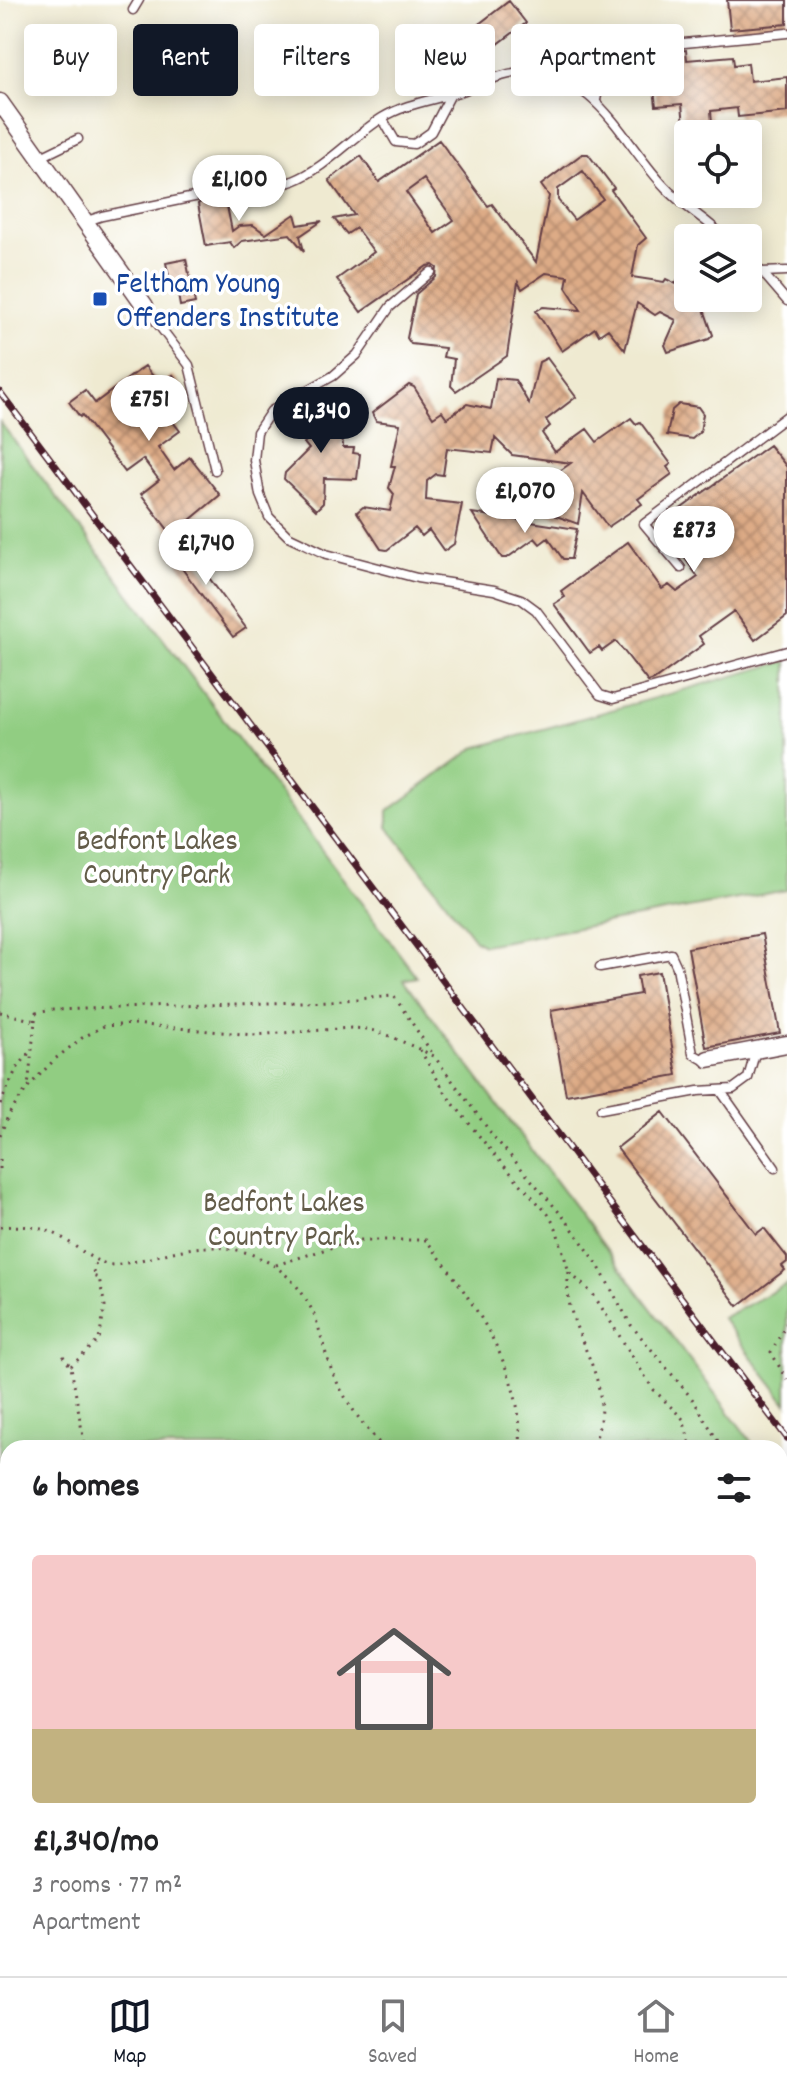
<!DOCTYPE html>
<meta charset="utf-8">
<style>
body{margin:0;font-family:Dekko,sans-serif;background:#f2f2f2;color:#202124;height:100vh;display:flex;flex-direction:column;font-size:30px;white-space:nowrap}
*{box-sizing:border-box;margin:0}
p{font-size:26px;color:#757577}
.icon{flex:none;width:44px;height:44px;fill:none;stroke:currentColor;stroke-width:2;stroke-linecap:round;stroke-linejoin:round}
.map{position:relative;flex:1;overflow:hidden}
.drawer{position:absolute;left:0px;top:1440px;width:788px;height:536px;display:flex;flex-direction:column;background:#fff;border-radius:24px 24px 0 0;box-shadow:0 4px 20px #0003}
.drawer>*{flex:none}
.hud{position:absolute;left:24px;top:24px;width:740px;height:72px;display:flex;gap:16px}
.buttons{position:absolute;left:674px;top:120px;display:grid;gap:16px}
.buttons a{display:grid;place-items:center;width:88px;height:88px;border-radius:8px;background:#fff;box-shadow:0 4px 20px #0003;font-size:40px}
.price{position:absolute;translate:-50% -68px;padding:0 18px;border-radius:28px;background:#fff;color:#222;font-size:26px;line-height:52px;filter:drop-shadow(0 2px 4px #0008)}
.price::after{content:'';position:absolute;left:50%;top:48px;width:24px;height:18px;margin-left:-12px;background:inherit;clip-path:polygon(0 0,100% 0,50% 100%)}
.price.on{background:#111827;color:#fff}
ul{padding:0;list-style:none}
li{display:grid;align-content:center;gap:16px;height:424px;padding:0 32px}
li span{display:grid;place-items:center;height:248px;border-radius:8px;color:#555}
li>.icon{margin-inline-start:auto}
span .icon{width:144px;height:144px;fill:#fffc;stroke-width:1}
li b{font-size:34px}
h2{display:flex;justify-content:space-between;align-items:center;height:96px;padding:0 32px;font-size:34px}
.pill{padding:0 28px;border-radius:8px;background:#fff;box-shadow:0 4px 20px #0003;font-size:28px;line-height:72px}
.pill.on{background:#111827;color:#fff}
.dock{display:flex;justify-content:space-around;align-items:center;height:112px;border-top:2px solid #e0e0e0;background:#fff;font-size:22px;color:#757577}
.dock a{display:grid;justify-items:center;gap:4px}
.dock .on{color:#111827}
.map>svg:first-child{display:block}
</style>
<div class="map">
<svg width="787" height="1976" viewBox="0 0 787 1976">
<defs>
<pattern id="building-cross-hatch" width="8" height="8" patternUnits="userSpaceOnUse" patternTransform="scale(2)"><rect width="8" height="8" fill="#ddab86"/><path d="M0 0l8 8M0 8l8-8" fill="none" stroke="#b58b6e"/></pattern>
</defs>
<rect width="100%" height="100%" fill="#fff"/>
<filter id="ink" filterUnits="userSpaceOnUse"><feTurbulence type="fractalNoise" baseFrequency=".0125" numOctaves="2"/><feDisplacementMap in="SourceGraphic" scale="16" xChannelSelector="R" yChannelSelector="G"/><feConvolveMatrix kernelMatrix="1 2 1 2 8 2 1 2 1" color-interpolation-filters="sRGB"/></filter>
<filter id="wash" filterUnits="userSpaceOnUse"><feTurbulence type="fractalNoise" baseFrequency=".006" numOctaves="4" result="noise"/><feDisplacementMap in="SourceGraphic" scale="32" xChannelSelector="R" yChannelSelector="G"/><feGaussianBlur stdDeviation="1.8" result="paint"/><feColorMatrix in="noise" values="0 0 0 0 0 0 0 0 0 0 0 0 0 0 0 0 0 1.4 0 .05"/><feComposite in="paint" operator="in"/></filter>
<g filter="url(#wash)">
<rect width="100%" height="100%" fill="#efead1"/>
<!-- park -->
<path fill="#91cd82" stroke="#6e7656" stroke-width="2" d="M0,422L417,977L404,980L756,1448H8V1968H780V1480L787,1489V1976H2L0,1973Z
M787,661V890L484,945L476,941L388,827V811L475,748Z
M787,1284V1404L722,1318Z"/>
<!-- water -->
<path fill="#68c3e6" stroke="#597188" stroke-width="2" d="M8,1852V1947L0,1936V1854Z
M23,1968H435L443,1976H27Z"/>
<g id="blocks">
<!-- building -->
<path fill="url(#building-cross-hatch)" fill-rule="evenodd" d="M727,0H787V24L730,29Z
M509,1L526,23L469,66L453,44Z
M686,50L687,60L733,56L734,65L748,63L750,81L787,77V112L738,117L737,108L711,111L712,123L684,125L682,104L656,106L651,63L670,61L669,52Z
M439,140L488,206L492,204L536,262L549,196L541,185L582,154H588L614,188L611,190L646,238L638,245L632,277L664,282L666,279L676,284L688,257V298H700L713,335L709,339L668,352L665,345L676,320L660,312L655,315L637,303L625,350L608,329L599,335L595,328L562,351L536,311L543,307L581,310L566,287L568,276L546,273L522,289L518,282L507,356L456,391L451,386L454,359L443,357L445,348L411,344L407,338L416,294L436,277L437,268L433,265L427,266L361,312L337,279L374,252L356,228L347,234L334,219L354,215L329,180L361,156L379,182ZM583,171L603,199L574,220L558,200V189ZM424,179L454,220L435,233L406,192Z
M229,186L226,194L235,200L226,201L232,231L239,226L253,225L266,234L295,214L298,225L322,221L300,236L304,251L290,234L242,241L234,248L230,242L206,246L198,204L205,199L204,191Z
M186,259L195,303L180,306L176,283L171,285L166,263Z
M547,358L576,397L546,420L550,426L542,433L555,452L587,429L597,442L631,418L636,424L640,422L671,464L667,467L672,474L638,499L642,504L608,527L583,493L578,524L507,498L513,477L544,482L571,463L512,455L495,438L492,453L447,448L443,475L436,474L427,481L426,500L462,504L454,544L444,551L429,530L422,536L415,528L387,550L381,549L357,512L363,507L390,511L394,494L389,488L395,466H391L400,424L376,421L372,413L409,385L414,387L433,417L442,411L447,418L467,404L491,409L496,378L515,380L529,404L539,362Z
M145,366L160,385L173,375L189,396L166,413L180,431L158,447L174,470L190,457L220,495L172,535L141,494L159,480L143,459L125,472L82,415L80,417L69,402L85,390L95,403Z
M679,404L698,407L703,414L700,432L692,439L667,435L672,410Z
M338,408L341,412L343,448H354L353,453L360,454L357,479L324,478L323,503L316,510L284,479L285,473L309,449L304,443L311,436L293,418L294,409Z
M769,445L787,467V616L755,640L734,611L699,636L704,644L654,680L648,682L616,641L602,651L599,647L590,653L554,604L565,597L561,591L628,542L662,589L669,585L677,592L698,577L669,536L677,530L668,518Z
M472,513L577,529L571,559H563L548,538L540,544L535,538L507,558H502Z
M179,537L246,628L233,637L166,547Z
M762,934L780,1033L706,1047L688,948Z
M659,972L677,1075L566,1095L551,1010L640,994L637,976Z
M663,1112L756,1234L764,1228L787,1257V1262L782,1266L785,1270L738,1306L617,1148Z"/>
</g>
</g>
<g filter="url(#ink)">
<use href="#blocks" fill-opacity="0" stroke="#633d44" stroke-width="2"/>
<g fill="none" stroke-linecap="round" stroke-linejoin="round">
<defs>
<path id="lane" d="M133,10L139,0
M622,49L787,33
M524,72L550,53L580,38L622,49C606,64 600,79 596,100
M382,118L396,142L414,144L431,132L451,94
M39,158L78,139
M233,192C253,189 274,188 293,181C326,168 352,137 382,118C406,103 435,100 462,91C482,83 504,72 526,72C597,73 623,143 665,187C683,207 707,219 725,238
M85,225L90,220L102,216L199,196
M748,262L762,272L787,271
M431,272L390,307L357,355L333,376L271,411L257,432L254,460L260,495L269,517L288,536L326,554L417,578L494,590L521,599L536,610L600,695L613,699L787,651
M762,272L787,301
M145,307L189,365L215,470
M681,568L644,524L787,416
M600,967L671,954L677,967L693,1054L704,1060L708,1059
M720,1090L775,1168
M601,1109L698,1091L733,1089L748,1078L756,1050"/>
<path id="street" d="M0,102L145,306
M708,1059L787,1044"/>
</defs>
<!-- lane casing -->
<use href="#lane" stroke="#633d44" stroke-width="11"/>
<!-- street casing -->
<use href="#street" stroke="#633d44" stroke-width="19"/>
<!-- path -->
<path stroke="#633d44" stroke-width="3" stroke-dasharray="2 6" stroke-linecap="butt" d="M0,1012L35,1021L28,1087
M35,1021L36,1013L53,1010L331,1001L394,996L432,1053
M420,1050L448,1097L496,1157L548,1214L556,1228L569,1272L593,1294L653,1389L683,1419L691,1448
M0,1104L16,1070L32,1049
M0,1135L9,1114L28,1087L55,1059L82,1038L104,1026L134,1024L253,1035L351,1028L369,1029L390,1036L434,1056L494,1137L566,1220L595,1260L631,1325L694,1401L722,1448
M0,1159V1171
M0,1227C21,1225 43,1226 61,1237C79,1248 90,1260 110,1265C143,1263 174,1248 207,1247C256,1246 299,1273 316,1320C323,1340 326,1359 335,1378C348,1405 364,1427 384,1448
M276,1265L355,1240H426C471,1297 525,1373 520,1448
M569,1272C558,1334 624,1375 592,1448
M787,1323L771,1352L787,1380
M63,1356L71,1367L85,1448
M71,1366L99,1340L105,1306L99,1278L92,1276L96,1262
M0,1480L8,1489
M780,1539L787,1546
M780,1586L787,1593
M0,1619L8,1627
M0,1632L8,1634
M0,1785L8,1781
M780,1809L787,1808
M780,1912L787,1915
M481,1968L486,1976
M484,1968L501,1976
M510,1968H538
M645,1976L649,1968"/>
<!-- lane -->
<use href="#lane" stroke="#fff" stroke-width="8"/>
<!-- street -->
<use href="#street" stroke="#fff" stroke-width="16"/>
<defs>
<path id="rail" d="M0,392L787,1438"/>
</defs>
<!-- rail casing -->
<use href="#rail" stroke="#4a1f2b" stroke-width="7"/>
<!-- rail -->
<use href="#rail" stroke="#fff" stroke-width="4" stroke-dasharray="12" stroke-linecap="butt"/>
</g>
</g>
<!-- markers -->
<rect fill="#1a4fb4" stroke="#fff" stroke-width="3" x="92" y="291" width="16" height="16" rx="4"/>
<g text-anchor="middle" stroke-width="7" stroke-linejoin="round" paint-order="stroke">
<!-- transit labels -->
<g font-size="30" fill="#164399" stroke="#fff" text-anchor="start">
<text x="116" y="292">Feltham Young<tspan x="116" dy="34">Offenders Institute</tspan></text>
</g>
<!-- park labels -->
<g font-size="30" fill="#635c49" stroke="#fff">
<text x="157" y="849">Bedfont Lakes<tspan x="157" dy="34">Country Park</tspan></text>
<text x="284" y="1211">Bedfont Lakes<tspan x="284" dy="34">Country Park.</tspan></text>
</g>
</g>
</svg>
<div class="buttons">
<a><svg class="icon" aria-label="locate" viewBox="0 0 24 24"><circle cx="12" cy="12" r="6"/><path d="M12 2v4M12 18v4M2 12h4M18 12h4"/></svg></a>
<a><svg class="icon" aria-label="layers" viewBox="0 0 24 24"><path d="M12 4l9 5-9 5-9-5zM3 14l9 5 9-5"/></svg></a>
</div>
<b class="price" style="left:239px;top:223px">£1,100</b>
<b class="price" style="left:149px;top:443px">£751</b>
<b class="price on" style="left:321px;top:455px">£1,340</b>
<b class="price" style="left:525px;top:535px">£1,070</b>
<b class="price" style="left:694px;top:574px">£873</b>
<b class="price" style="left:206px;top:587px">£1,740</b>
<div class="hud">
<a class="pill">Buy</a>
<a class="pill on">Rent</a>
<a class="pill">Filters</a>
<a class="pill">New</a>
<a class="pill">Apartment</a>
</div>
<section class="drawer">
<h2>6 homes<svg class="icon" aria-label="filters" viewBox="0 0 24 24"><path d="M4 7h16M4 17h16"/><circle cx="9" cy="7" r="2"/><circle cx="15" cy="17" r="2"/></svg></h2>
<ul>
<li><span style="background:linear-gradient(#f6c9c9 70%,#c2b280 0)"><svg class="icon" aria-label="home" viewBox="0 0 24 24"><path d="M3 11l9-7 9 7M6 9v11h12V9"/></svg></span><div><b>£1,340/mo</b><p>3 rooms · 77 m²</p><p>Apartment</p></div></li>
</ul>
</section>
</div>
<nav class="dock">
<a class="on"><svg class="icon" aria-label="map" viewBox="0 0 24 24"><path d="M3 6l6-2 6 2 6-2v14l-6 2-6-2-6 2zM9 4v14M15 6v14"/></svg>Map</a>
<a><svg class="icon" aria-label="saved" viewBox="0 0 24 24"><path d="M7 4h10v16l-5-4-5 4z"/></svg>Saved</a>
<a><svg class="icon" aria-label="home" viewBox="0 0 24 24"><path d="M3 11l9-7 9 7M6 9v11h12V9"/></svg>Home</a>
</nav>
